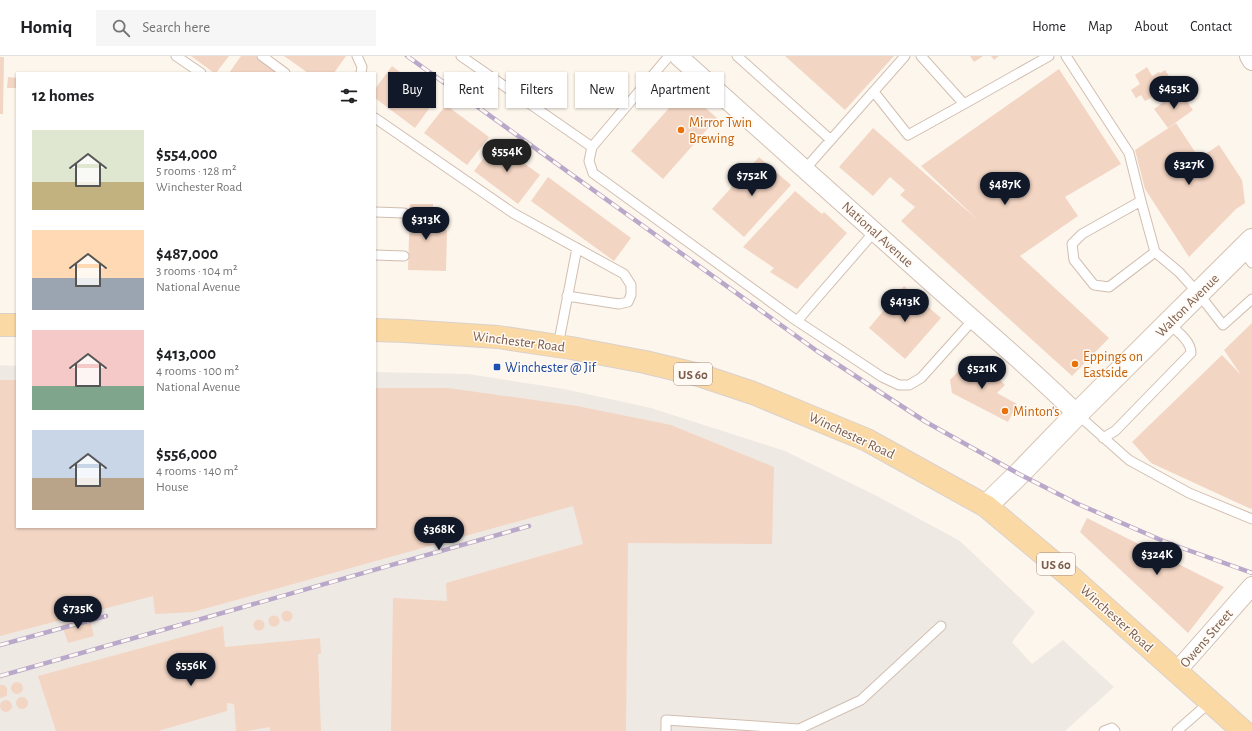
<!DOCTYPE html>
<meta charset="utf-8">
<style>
body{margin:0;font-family:"Alegreya Sans",sans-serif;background:#f6f6f6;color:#202124;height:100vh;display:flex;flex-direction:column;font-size:15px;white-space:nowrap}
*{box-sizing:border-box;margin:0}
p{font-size:13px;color:#757577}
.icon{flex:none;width:22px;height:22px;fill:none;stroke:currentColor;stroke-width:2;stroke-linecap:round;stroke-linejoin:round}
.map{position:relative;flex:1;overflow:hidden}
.details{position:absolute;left:16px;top:16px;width:360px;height:456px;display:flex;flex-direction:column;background:#fff;border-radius:0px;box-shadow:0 1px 3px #0004}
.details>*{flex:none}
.top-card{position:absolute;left:388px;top:16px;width:380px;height:36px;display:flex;gap:8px}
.price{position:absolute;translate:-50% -34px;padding:0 9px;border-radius:14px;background:#111827;color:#fff;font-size:13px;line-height:26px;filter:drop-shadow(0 1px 2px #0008)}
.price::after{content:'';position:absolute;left:50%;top:24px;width:12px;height:9px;margin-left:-6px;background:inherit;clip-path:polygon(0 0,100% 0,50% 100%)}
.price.current{background:#222;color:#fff}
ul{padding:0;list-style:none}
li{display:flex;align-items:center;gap:12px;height:100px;padding:0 16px}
li span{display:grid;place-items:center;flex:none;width:112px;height:80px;border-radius:0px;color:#555}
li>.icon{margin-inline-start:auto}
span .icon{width:48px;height:48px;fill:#fffc;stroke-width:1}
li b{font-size:17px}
h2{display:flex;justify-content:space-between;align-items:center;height:48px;padding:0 16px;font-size:17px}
.tag{padding:0 14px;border-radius:0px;background:#fff;box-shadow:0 1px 3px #0004;font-size:14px;line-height:36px}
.tag.current{background:#111827;color:#fff}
header{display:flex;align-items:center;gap:24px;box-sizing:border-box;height:56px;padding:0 20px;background:#fff;border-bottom:1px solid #e0e0e0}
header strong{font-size:19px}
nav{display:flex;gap:22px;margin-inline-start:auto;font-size:14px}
.search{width:280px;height:36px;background:#f6f6f6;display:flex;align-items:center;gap:10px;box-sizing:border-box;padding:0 14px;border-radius:0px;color:#757577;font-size:15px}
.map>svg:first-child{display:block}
</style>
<header>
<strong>Homiq</strong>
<div class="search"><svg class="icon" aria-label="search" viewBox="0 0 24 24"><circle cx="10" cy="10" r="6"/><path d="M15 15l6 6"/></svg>Search here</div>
<nav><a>Home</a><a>Map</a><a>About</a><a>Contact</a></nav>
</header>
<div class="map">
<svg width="1252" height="675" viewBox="0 0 1252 675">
<rect width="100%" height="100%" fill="#fdf6ec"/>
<!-- industrial -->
<path fill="#efe9e4" d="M0,309L17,310V471H375V316L468,318L564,333L651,352L785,395L877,440L960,485L1035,556L1012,586L1032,608L1063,584L1114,631L1065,675H0Z"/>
<!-- building -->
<path fill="#f3d5c3" d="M191,0H229L216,17H214Z
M241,0H256L278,17H229Z
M284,0H346L334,17H308Z
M785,0H894L845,54Z
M970,0H983L974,6Z
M991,0H999L994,4Z
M0,1H4L3,58H0Z
M392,10L436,43L415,72L375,42V33Z
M1147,11L1152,20L1159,16L1160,17L1165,14L1174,28L1168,31L1171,35L1160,41L1158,38L1145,45L1141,39L1136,42L1131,34L1140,28L1135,19Z
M1059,13L1121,108L1065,141L1078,160L1020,200L1109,282L1072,320L901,165L915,151L900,139L905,134L890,121L873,140L839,111L873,72L979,165L921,110Z
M8,21L17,22V32H7Z
M685,34L717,62L663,123L631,95Z
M1179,35L1193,54L1168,72L1154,53Z
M446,49L489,81L467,109L424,77Z
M1176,67L1199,102L1219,89L1242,124L1245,147L1236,153L1189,201L1145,133L1135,94Z
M496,86L540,119L518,148L474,115Z
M759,101L791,129L744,181L712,153Z
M548,121L631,182L614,205L531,145Z
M795,135L822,158L824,156L847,177L797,233L770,216L774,212L743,191Z
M410,148H433V173L447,174L446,215L408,214Z
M904,230L941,262L905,303L869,272Z
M1252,267V452L1251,453L1151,407L1132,386L1222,299L1241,319L1224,294Z
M971,302L991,321L994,318L1005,329L997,337L1017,348L1008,366L952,337L950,324Z
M0,324H17V471H375V332H448L577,350L671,369L774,411L772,488L628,487L626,675H391L393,542L447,545L446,527L583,488L573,450L193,556L155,558L153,540L0,580Z
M1087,462L1224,531L1188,577L1080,476Z
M281.5 560a5.5 5.5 0 1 1 11 0a5.5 5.5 0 1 1-11 0Z
M268.5 565a5.5 5.5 0 1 1 11 0a5.5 5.5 0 1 1-11 0Z
M89,561L94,580L68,587L62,569Z
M253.5 569a5.5 5.5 0 1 1 11 0a5.5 5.5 0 1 1-11 0Z
M223,570L225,591L320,582L321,598H318L321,675H270V671L247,675H236L234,648L227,647V655L158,675H56L38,620Z
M11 632a6 6 0 1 1 12 0a6 6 0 1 1-12 0Z
M0,629H4L7,632V639L4,641L0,642Z
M16 647a6 6 0 1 1 12 0a6 6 0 1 1-12 0Z
M0 650a6 6 0 1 1 12 0a6 6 0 1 1-12 0Z"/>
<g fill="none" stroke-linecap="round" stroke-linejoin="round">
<defs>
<path id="lane" d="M176,0L201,17
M262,0L285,17
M357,0L362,11L361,17
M461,0L592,91
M669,0L592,91L589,105L593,117L797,265L882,321L899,329H909L921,322L973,264
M737,0L831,84
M921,0L964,48L1049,0
M1066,0L1129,97L1141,145L1155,196L1179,216L1198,237L1223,269L1252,243
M874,36L908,79L964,48
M375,62L513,157L624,218L631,229V239L628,246L619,248L567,240
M806,112L905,0
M1141,145L1082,178L1072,188L1074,204L1094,229L1109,231L1155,196
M375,156L404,157
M1242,194L1252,207
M375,199L404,200
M797,265L875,175
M558,290L577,192
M1077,358L1129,404L1189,437L1252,463
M1103,382L1115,375L1191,297C1191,285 1177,275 1169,268
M666,675V664L799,673L861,644L941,570
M1104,675L1112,672L1115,675
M1177,675L1210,646"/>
<path id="street" d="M678,0C766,78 854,157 942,236C987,276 1034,315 1077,358
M1249,0L1252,5
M1177,615L1252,530"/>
<path id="secondary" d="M986,450L1019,418L1077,358L1252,184"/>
<path id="primary" d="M0,269H17
M375,274L405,275L498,281L571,292L645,306L699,319L753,337L867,384L986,450L1072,522L1243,675"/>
</defs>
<!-- lane casing -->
<use href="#lane" stroke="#d1beb0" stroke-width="11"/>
<!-- street casing -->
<use href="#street" stroke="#d1beb0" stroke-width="20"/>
<!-- secondary casing -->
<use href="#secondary" stroke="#d6c0b0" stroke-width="24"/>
<!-- primary casing -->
<use href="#primary" stroke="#dad1cd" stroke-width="24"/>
<!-- lane -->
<use href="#lane" stroke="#fff" stroke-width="9"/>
<!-- street -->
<use href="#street" stroke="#fff" stroke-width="18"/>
<!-- secondary -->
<use href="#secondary" stroke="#fff" stroke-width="22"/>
<!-- primary -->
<use href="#primary" stroke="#fbd9a5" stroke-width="22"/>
<defs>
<path id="rail" d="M407,0L817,295L926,366L1019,418L1078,448L1168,487L1252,517
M0,589L106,560
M0,620L529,470"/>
</defs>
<!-- rail casing -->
<use href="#rail" stroke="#b9a8c9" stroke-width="4.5"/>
<!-- rail -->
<use href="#rail" stroke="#fffaf3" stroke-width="3" stroke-dasharray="9" stroke-linecap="butt"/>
</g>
<!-- markers -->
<g fill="#e8710a" stroke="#fffaf3" stroke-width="1.5">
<circle cx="681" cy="74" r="4"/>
<circle cx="1075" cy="308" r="4"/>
<circle cx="1005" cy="355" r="4"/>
</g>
<rect fill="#1a4fb4" stroke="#fffaf3" stroke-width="1.5" x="493" y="307" width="8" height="8" rx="2"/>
<g text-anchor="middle" stroke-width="3" stroke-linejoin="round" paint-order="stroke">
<!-- shield labels -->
<g fill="#fffaf3" stroke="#a28b7f" stroke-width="1">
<rect x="674" y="307" width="38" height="22" rx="3"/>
<rect x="1037" y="497" width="38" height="22" rx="3"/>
</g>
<g font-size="13" font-weight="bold" fill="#7a5c4d">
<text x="693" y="323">US 60</text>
<text x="1056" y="513">US 60</text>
</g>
<!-- food labels -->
<g font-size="14" fill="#c56008" stroke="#fffaf3" text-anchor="start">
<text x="689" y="71">Mirror Twin<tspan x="689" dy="16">Brewing</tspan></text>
<text x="1083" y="305">Eppings on<tspan x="1083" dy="16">Eastside</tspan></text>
<text x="1013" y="360">Minton's</text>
</g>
<!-- street labels -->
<g font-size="14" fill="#7a5c4d" stroke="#fffaf3">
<text transform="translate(878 178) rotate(42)" y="5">National Avenue</text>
<text transform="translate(1187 249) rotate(-45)" y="5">Walton Avenue</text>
<text transform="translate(519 285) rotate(7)" y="5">Winchester Road</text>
<text transform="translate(852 379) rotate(25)" y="5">Winchester Road</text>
<text transform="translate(1117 562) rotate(42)" y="5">Winchester Road</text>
<text transform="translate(1206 582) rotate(-49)" y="5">Owens Street</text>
</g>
<!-- transit labels -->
<g font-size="14" fill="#164399" stroke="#fffaf3" text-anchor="start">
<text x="505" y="316">Winchester @ Jif</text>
</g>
</g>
</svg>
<b class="price" style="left:1174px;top:54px">$453K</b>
<b class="price current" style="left:507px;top:117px">$554K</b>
<b class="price" style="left:1189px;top:130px">$327K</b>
<b class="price" style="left:752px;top:141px">$752K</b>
<b class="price" style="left:1005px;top:150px">$487K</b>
<b class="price" style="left:426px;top:185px">$313K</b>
<b class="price" style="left:905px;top:267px">$413K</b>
<b class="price" style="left:982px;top:334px">$521K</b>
<b class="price" style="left:439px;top:495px">$368K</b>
<b class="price" style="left:1157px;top:520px">$324K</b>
<b class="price" style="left:78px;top:574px">$735K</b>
<b class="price" style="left:191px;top:631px">$556K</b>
<div class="top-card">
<a class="tag current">Buy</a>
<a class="tag">Rent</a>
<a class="tag">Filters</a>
<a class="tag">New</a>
<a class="tag">Apartment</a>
</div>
<section class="details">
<h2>12 homes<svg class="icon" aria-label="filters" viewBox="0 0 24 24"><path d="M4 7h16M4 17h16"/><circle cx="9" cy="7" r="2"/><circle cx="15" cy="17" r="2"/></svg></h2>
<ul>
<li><span style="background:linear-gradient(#dfe7d0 65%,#c2b280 0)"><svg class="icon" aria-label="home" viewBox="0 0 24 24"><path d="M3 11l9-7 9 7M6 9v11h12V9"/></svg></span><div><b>$554,000</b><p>5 rooms · 128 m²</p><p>Winchester Road</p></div></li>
<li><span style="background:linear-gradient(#ffd9b3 60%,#9aa5b1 0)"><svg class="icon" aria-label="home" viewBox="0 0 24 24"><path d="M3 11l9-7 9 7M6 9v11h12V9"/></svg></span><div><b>$487,000</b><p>3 rooms · 104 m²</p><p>National Avenue</p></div></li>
<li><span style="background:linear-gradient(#f6c9c9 70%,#7fa58c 0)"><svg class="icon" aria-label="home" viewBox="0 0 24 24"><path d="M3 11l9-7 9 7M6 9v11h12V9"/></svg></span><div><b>$413,000</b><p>4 rooms · 100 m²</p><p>National Avenue</p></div></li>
<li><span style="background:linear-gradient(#c9d6e8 60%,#b9a48a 0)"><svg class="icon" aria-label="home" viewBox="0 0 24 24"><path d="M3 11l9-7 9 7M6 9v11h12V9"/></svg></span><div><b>$556,000</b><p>4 rooms · 140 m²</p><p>House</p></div></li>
</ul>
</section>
</div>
